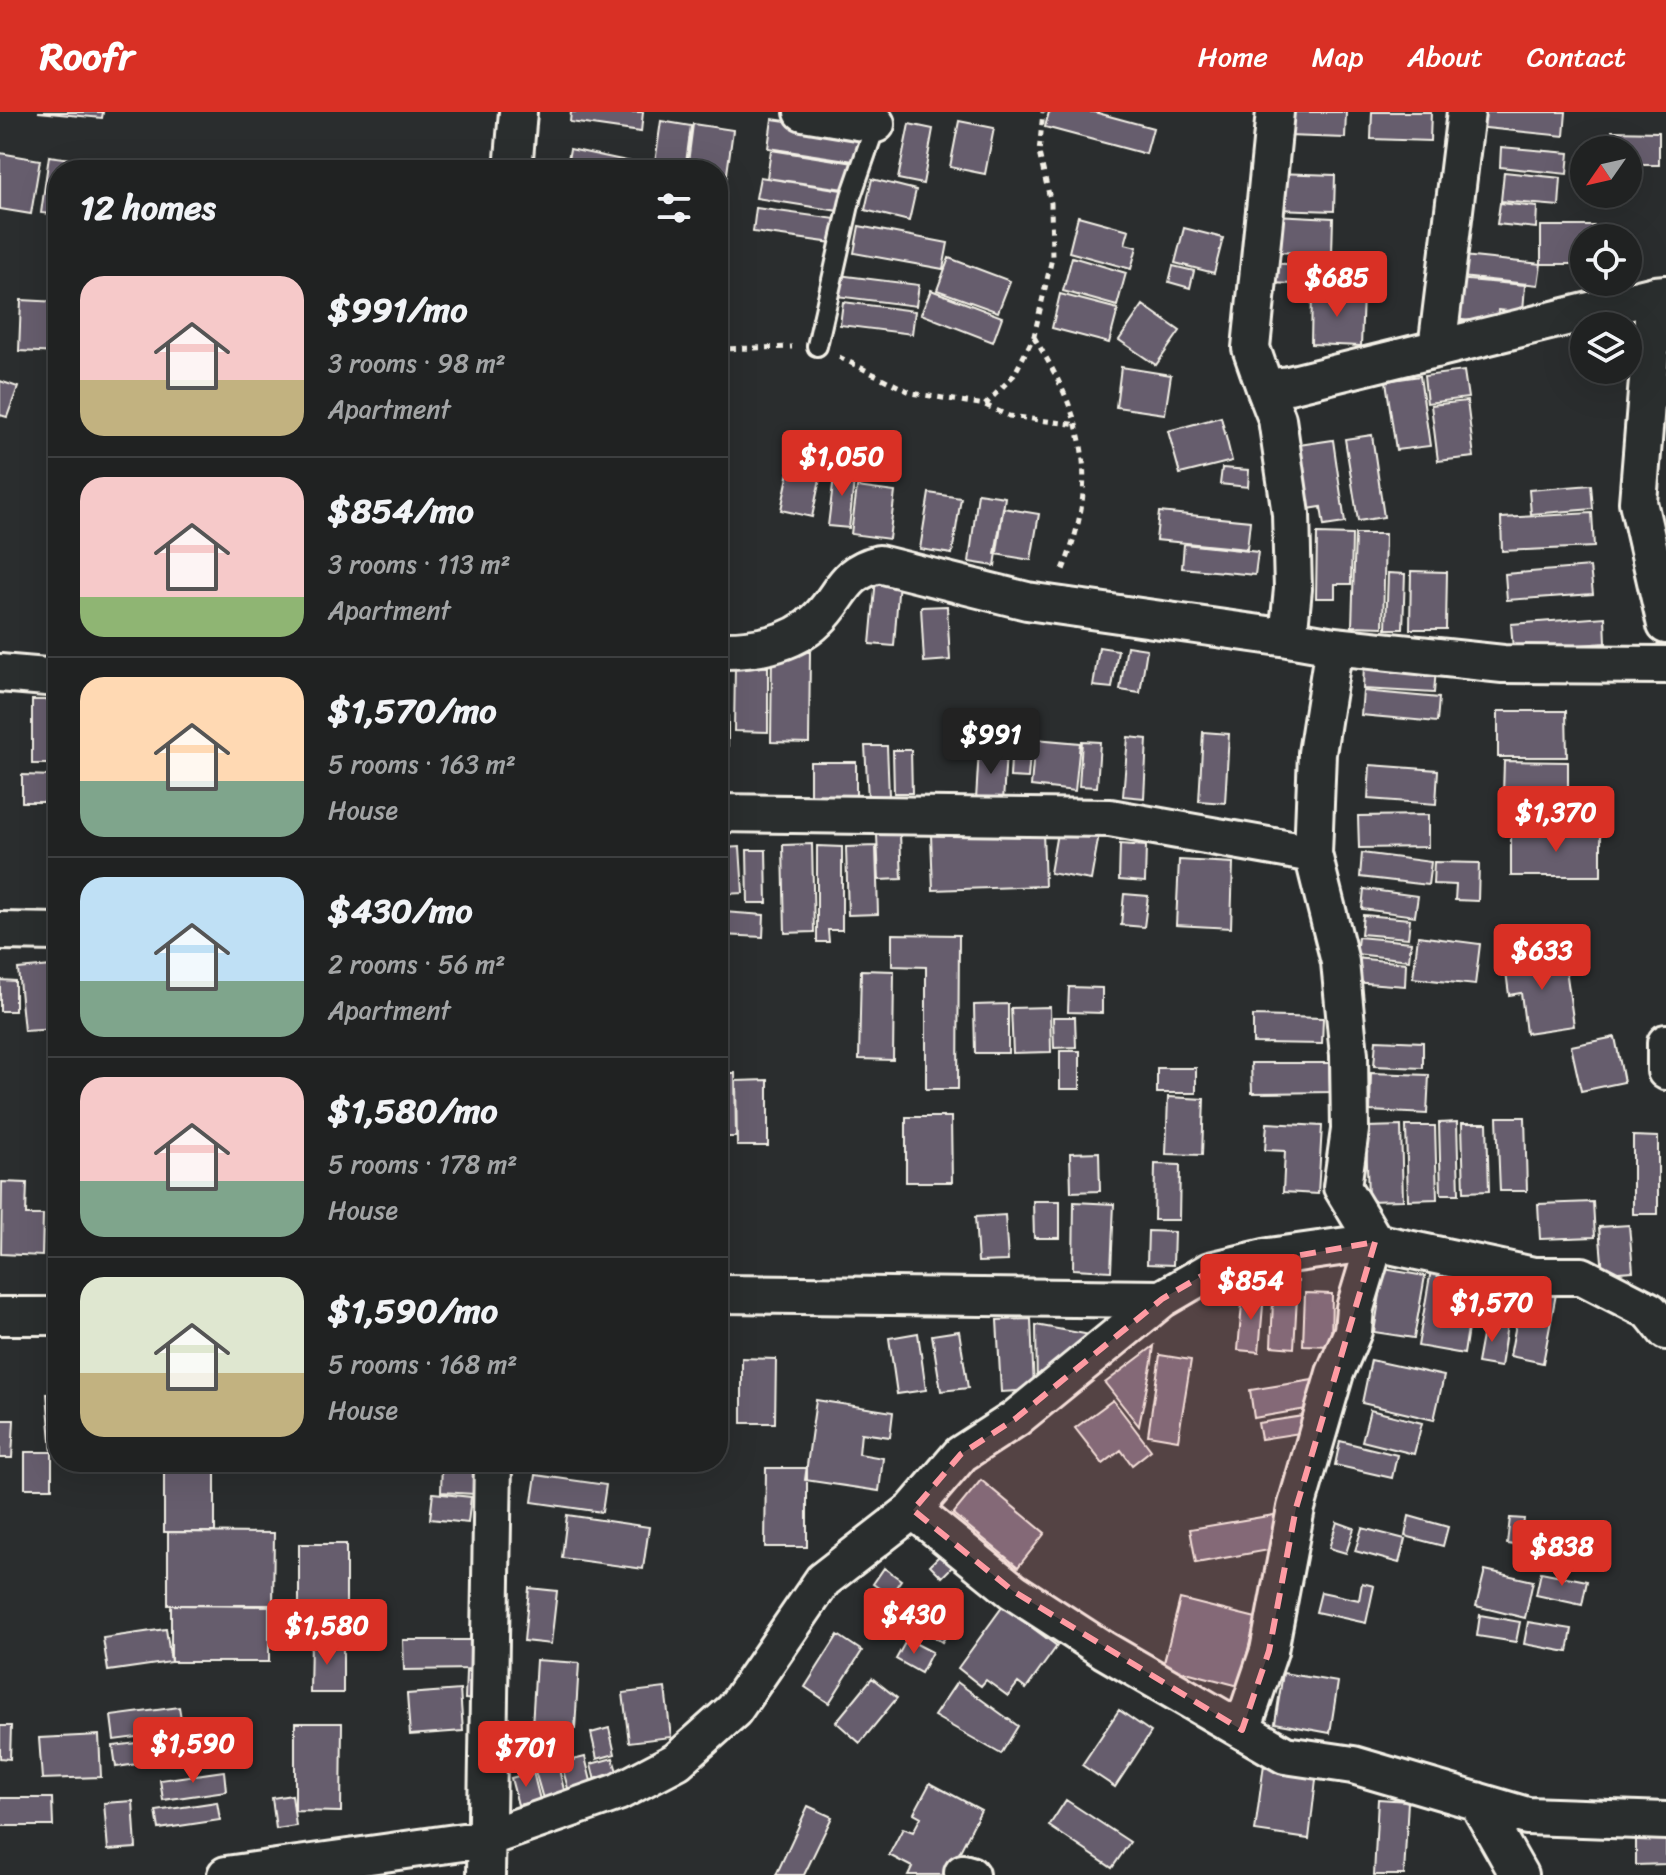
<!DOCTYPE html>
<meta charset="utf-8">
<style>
body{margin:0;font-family:Sriracha,sans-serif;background:#282a2a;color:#f1f3f6;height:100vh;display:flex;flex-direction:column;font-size:30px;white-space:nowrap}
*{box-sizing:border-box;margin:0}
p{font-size:26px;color:#a2a4a5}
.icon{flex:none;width:44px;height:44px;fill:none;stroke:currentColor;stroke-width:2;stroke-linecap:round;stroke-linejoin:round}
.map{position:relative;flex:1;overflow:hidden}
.panel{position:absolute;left:48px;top:48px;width:680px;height:1312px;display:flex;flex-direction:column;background:#202222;border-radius:32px;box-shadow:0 8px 32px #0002,0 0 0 2px #3d3f40}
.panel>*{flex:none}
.needle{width:52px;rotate:236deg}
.controls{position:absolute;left:1570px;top:24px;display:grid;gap:16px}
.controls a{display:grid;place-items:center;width:72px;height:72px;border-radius:50%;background:#202222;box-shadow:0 8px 32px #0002,0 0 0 2px #3d3f40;font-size:40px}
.price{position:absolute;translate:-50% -68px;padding:0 18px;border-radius:8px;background:#d93025;color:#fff;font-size:26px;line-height:52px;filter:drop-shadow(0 2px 4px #0008)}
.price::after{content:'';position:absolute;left:50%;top:48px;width:24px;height:18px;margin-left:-12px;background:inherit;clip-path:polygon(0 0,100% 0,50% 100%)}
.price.selected{background:#222;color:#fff}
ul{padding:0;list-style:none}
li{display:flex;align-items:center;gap:24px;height:200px;padding:0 32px}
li+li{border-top:2px solid #3d3f40}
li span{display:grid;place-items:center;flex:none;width:224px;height:160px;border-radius:24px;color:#555}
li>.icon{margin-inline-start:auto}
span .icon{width:96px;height:96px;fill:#fffc;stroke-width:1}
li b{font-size:34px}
h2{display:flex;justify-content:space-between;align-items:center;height:96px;padding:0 32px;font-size:34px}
header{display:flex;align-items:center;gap:48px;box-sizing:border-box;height:112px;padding:0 40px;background:#d93025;color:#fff}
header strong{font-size:38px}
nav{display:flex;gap:44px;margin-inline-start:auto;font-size:28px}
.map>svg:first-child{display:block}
</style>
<header>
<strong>Roofr</strong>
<nav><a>Home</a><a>Map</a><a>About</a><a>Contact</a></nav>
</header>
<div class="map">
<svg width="1666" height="1763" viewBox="0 0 1666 1763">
<rect width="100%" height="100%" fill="#2a2d2e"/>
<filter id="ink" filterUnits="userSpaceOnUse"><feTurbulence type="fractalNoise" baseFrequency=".0125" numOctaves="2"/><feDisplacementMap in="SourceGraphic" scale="16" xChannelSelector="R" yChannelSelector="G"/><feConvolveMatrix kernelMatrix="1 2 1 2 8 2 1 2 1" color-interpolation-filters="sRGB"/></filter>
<g filter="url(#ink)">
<!-- building -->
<path fill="#665d6d" stroke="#f4f1e8" stroke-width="2" d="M38,0H103L102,6Z
M571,0H643L641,20L570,10Z
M1049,0H1094L1153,16L1146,42L1045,15Z
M1288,0H1346L1345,26L1287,24Z
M1372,0H1431L1430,29L1371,27Z
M1467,0H1566L1564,24L1466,14Z
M772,7L864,20L860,50L768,36Z
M661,9L691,14L685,58H654Z
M959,9L994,16L985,62L950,55Z
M693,12L733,18L724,83L718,82V58H687Z
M909,12L933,17L923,72L898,67Z
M1612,19L1659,20V53H1628V38H1612Z
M1501,35L1569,41L1567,62L1500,55Z
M570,37L641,52L640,58H566Z
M771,38L854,51L851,78L767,66Z
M0,41L40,48L31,102L0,97Z
M49,44L78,48L77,58H58V103L41,101Z
M1504,60L1561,66L1559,94L1501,89Z
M1276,61L1335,63L1334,99L1275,97Z
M760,65L848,79L845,100L756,86Z
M872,67L916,78L909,109L865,98Z
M1500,91L1537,95L1536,116L1497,112Z
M756,96L836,107L833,131L753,120Z
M1275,103L1333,106L1332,142L1274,140Z
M1078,104L1129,118L1125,132L1137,135L1131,157L1069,140Z
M859,114L948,131L943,157L854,141Z
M1541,114H1599V126H1584V152H1541Z
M1184,116L1223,126L1214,161L1175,151Z
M1463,144L1541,152L1538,173L1461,165Z
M1072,145L1126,161L1117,194L1063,179Z
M949,146L1010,169L998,200L937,178Z
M1270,151L1319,154L1318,173L1269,171Z
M1173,154L1194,159L1190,176L1169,170Z
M838,163L919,173L916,194L836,184Z
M1456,167L1525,173L1523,200L1498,198L1497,208L1483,210L1452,207Z
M931,178L1002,205L993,230L921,202Z
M1312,181L1363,183L1361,234L1311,232Z
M1060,182L1118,197L1109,231L1052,216Z
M21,188L58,190V241L19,239Z
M843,190L915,199L912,222L840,213Z
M1143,193L1180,219L1156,253L1119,228Z
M1121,255L1171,263L1165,302L1116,295Z
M1464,259L1468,286L1427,291L1424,264Z
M1420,264L1430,334L1396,338L1386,269Z
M0,269L18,275L7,305L0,303Z
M1467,289L1474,345L1438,349L1431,293Z
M1221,305L1232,349L1180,362L1168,319Z
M1372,323L1384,405L1358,409L1345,327Z
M1333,328L1345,411L1324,414L1321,395L1302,398L1292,334Z
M790,355L821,362L812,405L781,398Z
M835,356L855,359L849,416L828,414Z
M1222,356L1249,358L1248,375L1220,372Z
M1591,373L1593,397L1531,402L1529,378Z
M857,375L895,380L889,427L851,422Z
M929,381L961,386L952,442L920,437Z
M978,381L1005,385L995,454L969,450Z
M1003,396L1039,402L1031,448L995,442Z
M1159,400L1250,409L1247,437L1156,428Z
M1592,401L1594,435L1502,439L1501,406Z
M1317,422L1352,423L1351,472H1335V486H1316Z
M1355,422H1385L1383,515L1352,514Z
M1184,432L1258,440L1255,463L1182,456Z
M1590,455L1593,482L1507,488L1505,462Z
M1411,459L1447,460L1446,517H1410Z
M1388,461L1405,462L1403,517H1386Z
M876,466L899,468L894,534L870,532Z
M947,494L950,548L924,550L921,495Z
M1605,505L1606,531L1513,538L1511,512Z
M1127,534L1147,537L1140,581L1120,578Z
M1099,535L1118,538L1112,576L1093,574Z
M772,539L810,540L809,631L771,630Z
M1364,552L1436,557L1434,581L1363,577Z
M735,554L768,555V620L734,619Z
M718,568H728V637H718Z
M1363,579L1439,586L1437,610L1361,603Z
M32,588H57L56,652H32Z
M1498,599H1566L1567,645H1498Z
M1203,620L1229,622L1225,691L1199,689Z
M1128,625L1147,627L1144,686L1123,684Z
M1035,627L1080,631L1075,679L1031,674Z
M1012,628L1031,630L1028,666L1010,665Z
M1082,629L1100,630L1097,675L1079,674Z
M865,634H887L889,684L868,686Z
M979,637L1006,639L1003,690L976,688Z
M893,638H911L912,681H894Z
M1504,649L1568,650V684L1503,683Z
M810,650H856V686L810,685Z
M1370,653L1438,658L1436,692L1368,687Z
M22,663L55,664V690H22Z
M1428,703V735L1359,736L1358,704Z
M1058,715L1099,722L1091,768L1050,761Z
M1511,719H1601V764H1511Z
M1043,720L1045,774L933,778L931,723Z
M900,722L902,767L879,768L877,723Z
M812,732L814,820L785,821L783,733Z
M1120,732L1146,734L1145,770L1119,768Z
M817,734L842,735V818H828L829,830H817Z
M876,734L878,802L848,803L846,735Z
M740,735L743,781L724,782L722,736Z
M747,738H766L767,791H748Z
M1362,741L1431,750L1428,773L1360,765Z
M718,742L723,799L718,800Z
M1179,748L1233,751L1231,816L1176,813Z
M1434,750L1479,751L1478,789L1455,788L1456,773L1433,772Z
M1364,777L1418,784L1415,804L1362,797Z
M1124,782L1148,784L1144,815L1121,813Z
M723,800L764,803L763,825L722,823Z
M1363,803L1410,807L1408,826L1361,822Z
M892,822L959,823L958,977H926V855L892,854Z
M1418,824L1480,832L1475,873L1413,866Z
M1358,825L1411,830L1409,848L1356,842Z
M1564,843L1574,914L1526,921L1521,881L1509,883L1505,851Z
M1355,846L1406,851L1405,874L1353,870Z
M51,854L57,917L24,919L18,857Z
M861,858L894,859L893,948L859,947Z
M0,868L15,869V899H0Z
M1069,875L1102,876V901L1068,900Z
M1008,892V941H975L974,893Z
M1050,895L1051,940L1013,941L1011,896Z
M1253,904L1323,906L1322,932L1253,931Z
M1053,905H1075L1076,935L1054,936Z
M1615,925L1624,970L1581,979L1571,934Z
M1376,928L1423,930V956L1374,954Z
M1060,939H1080V977H1060Z
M1251,951H1329L1330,980L1252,981Z
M1157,956H1196V981H1157Z
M718,961H735L736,1025H718Z
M1371,961L1429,963L1427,1002L1370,999Z
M768,968V1034H737L736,969Z
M1168,985L1204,987L1202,1043L1166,1042Z
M906,1005H951L952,1070H906Z
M1497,1005H1525L1527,1079H1500Z
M1457,1010L1459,1082H1441L1439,1011Z
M1267,1011L1322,1014L1318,1082L1283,1080L1285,1039L1265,1038Z
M1462,1011H1487L1489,1079L1464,1080Z
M1401,1014L1403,1088L1368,1089L1366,1015Z
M1406,1014H1435L1437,1087L1408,1088Z
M1633,1024L1658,1025V1102H1633Z
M1099,1040L1100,1079L1071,1080L1070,1041Z
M1155,1052L1180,1053L1179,1108H1154Z
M2,1070L27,1071L26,1103H43L42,1144L1,1142Z
M51,1079L58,1080V1143H49Z
M1033,1089H1060V1126H1034Z
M1074,1090L1114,1092L1111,1159L1073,1157Z
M1593,1090L1595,1125L1540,1127L1538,1092Z
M1005,1103L1008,1149L978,1150L975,1105Z
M1629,1113L1633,1159L1603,1161L1599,1115Z
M1148,1119L1174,1120L1173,1153L1147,1152Z
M1384,1157L1425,1164L1414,1226L1374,1220Z
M1431,1158L1476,1165L1464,1242L1418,1234Z
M1274,1167L1298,1169L1294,1236L1271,1234Z
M1495,1173L1518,1177L1513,1204L1491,1200Z
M1523,1175L1556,1182L1543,1251L1510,1244Z
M1243,1180L1264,1182L1259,1240L1238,1238Z
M1305,1181L1332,1182L1331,1234L1303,1233Z
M1031,1207L1034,1278L1001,1280L997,1208Z
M1485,1208L1507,1212L1501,1255L1477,1251Z
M1036,1213L1096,1224L1037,1276Z
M959,1219L968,1276L941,1279L932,1223Z
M918,1221L926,1278L897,1282L889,1226Z
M1154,1234L1152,1249L1139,1314L1105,1271Z
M1160,1243L1191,1248L1178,1328L1148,1323Z
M742,1246L776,1247L775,1311H742Z
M1371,1248L1444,1264L1434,1308L1362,1291Z
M1313,1268L1318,1295L1254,1306L1250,1278Z
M58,1281V1341H52L47,1282Z
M816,1288L893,1300L890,1325L861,1321L859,1342L883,1346L879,1379L805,1368Z
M1113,1288L1151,1338L1132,1353L1121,1338L1103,1352L1075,1316Z
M1370,1298L1422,1311L1414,1342L1362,1329Z
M1310,1303L1313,1319L1261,1327L1258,1311Z
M0,1308H14L12,1346H0Z
M1340,1329L1397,1343L1392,1366L1335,1353Z
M25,1340H52V1376H25Z
M164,1350H215V1420H164Z
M442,1350H476L475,1382L441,1380Z
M766,1356H807V1435H765Z
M536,1363L606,1373L602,1400L532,1390Z
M981,1368L1045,1421L1018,1455L953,1402Z
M433,1381L471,1385L468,1411L430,1407Z
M567,1403L649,1415L643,1457L562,1446Z
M1274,1403L1280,1436L1196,1451L1190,1417Z
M1409,1404L1448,1415L1443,1434L1405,1424Z
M1510,1406L1524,1407L1521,1434L1507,1432Z
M1337,1410L1354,1416L1346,1441L1329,1436Z
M1548,1415L1566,1421L1560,1442L1542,1437Z
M1362,1416L1405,1427L1399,1451L1355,1439Z
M168,1420L274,1421L273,1494L168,1493Z
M299,1432H346V1520H299Z
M944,1439L956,1451L942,1465L930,1453Z
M884,1456L901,1468L890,1484L873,1472Z
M1485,1458L1533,1469L1525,1506L1476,1494Z
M1541,1460L1587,1469L1582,1493L1536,1483Z
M1362,1471L1374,1474L1366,1511L1316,1500L1321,1480L1359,1488Z
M529,1476L557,1479L551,1532L524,1529Z
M924,1485L957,1507L942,1530L909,1508Z
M1180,1487L1256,1506L1239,1574L1163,1554Z
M171,1493H269V1550H171Z
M1003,1494L1057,1534L1026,1577L1018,1571L1008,1584L986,1568L981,1574L958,1556Z
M1480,1503L1520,1510L1516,1530L1477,1524Z
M1528,1510L1572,1517L1568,1540L1524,1532Z
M166,1517L171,1550L108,1559L103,1526Z
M838,1523L862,1539L829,1591L805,1575Z
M907,1527L932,1540L921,1561L896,1547Z
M403,1528H475V1557L404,1558Z
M311,1529H343V1581H310Z
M536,1548L579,1551L575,1617L532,1614Z
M466,1559L480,1560L478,1588L465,1587Z
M1283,1561L1338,1570L1330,1621L1275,1611Z
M872,1566L897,1586L860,1631L836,1610Z
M957,1570L1018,1614L1001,1642L934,1604Z
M665,1576L671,1625L629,1630L623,1581Z
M460,1578L463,1619L410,1623L407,1582Z
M179,1595L183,1619L114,1628L111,1604Z
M1119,1598L1151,1620L1115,1675L1082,1653Z
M295,1611H342L341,1700L295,1699Z
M0,1614H11L10,1647L0,1646Z
M609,1616L615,1642L597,1647L591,1621Z
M99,1623L101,1665L42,1667L39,1626Z
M183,1625L186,1645L116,1655L113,1634Z
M585,1645L592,1673L569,1680L561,1651Z
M613,1646L618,1663L595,1669L591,1652Z
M1264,1652L1317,1659L1309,1727L1255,1719Z
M558,1653L565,1682L543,1687L535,1659Z
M224,1659L226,1679L163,1688L160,1668Z
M533,1660L540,1688L518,1693L511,1666Z
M930,1671L981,1698L948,1763H908L912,1755L889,1743L903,1716L913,1720L921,1705L914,1701Z
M292,1683L296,1714L276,1717L272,1686Z
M0,1686H52L53,1714H0Z
M1378,1687L1408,1689L1404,1763H1374Z
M1066,1688L1130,1730L1112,1756L1049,1714Z
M133,1689L136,1736L108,1738L104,1691Z
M217,1690L220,1708L159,1717L156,1699Z
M808,1694L832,1705L804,1763H776Z
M1636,1725H1666V1752L1636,1753Z"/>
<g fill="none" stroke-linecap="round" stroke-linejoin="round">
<defs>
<path id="lane" d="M817,234L851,84L876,12"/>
<path id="street" d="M803,0L876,12
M513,58L518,0
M1666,182L1655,183L1638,390L1666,513
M1437,237L1466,0
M1265,276L1251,236L1275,0
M1334,534L1503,552L1666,553
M718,538C751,539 792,533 817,508C842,485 841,461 879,452L1027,489L1288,526L1293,477L1291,402L1277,307L1265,276L1289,273L1655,183
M0,561L58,566
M718,701L1110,706L1313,742
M0,819L58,820
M1666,931V959
M718,1182L1162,1187
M0,1204H58
M913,1398L1013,1479L1104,1538L1285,1643L1353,1653L1527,1704L1666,1709
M1242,1618L1269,1539L1296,1396L1335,1261L1353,1219L1355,1196L1375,1130L1342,1075L1350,1018L1349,943L1340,850L1313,742L1317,641L1334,534L1288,526
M1477,1689L1519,1763
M963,1761L970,1763
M226,1763L484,1727L618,1680L677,1649L734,1598L823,1468L913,1398L961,1342L1015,1307L1162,1187L1210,1159L1269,1145L1375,1130L1534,1164H1582L1650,1199L1666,1219
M486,1763L493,1350"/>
</defs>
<!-- lane casing -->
<use href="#lane" stroke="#f4f1e8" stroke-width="24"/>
<!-- street casing -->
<use href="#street" stroke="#f4f1e8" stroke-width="42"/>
<!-- path -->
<path stroke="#f4f1e8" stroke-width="5" stroke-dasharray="6 6" stroke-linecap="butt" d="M1034,225C1085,309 1101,366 1062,460
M718,237L792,235
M839,245L912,281L985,293L1009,304L1078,313
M985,293L1014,263L1034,224L1052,146L1051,91L1039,41L1043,0"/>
<!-- lane -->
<use href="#lane" stroke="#2a2d2e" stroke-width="18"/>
<!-- street -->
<use href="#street" stroke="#2a2d2e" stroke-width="36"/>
</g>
</g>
<!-- marked area -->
<path fill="#ff9aa2" fill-opacity="0.2" stroke="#ff9aa2" stroke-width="6" stroke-dasharray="16 10" stroke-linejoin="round" d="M1375,1130L1296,1396L1269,1539L1242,1618L1013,1479L913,1398L961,1342L1015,1307L1162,1187L1210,1159Z"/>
</svg>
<div class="controls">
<a><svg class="needle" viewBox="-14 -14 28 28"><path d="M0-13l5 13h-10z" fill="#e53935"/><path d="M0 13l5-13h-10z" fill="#a2a4a5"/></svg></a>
<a><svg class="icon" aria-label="locate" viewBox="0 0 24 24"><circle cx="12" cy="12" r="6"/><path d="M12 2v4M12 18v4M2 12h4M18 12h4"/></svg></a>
<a><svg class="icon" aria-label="layers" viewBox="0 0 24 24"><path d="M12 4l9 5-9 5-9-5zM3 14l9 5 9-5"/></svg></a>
</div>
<b class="price" style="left:1337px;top:207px">$685</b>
<b class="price" style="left:842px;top:386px">$1,050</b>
<b class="price selected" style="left:991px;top:664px">$991</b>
<b class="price" style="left:1556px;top:742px">$1,370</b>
<b class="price" style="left:1542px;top:880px">$633</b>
<b class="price" style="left:1251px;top:1210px">$854</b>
<b class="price" style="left:1492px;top:1232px">$1,570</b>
<b class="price" style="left:1562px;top:1476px">$838</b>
<b class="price" style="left:914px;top:1544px">$430</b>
<b class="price" style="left:327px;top:1555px">$1,580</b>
<b class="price" style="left:193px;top:1673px">$1,590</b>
<b class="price" style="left:526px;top:1677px">$701</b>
<section class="panel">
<h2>12 homes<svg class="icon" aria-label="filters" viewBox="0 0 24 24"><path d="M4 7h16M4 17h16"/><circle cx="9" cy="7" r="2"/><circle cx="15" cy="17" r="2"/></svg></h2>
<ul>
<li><span style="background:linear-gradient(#f6c9c9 65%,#c2b280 0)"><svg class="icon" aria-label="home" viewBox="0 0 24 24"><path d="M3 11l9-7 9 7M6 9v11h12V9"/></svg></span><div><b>$991/mo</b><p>3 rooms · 98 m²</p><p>Apartment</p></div></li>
<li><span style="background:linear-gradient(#f6c9c9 75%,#8fb573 0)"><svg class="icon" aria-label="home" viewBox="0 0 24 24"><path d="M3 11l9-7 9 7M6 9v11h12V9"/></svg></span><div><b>$854/mo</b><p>3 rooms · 113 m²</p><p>Apartment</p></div></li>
<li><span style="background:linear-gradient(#ffd9b3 65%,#7fa58c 0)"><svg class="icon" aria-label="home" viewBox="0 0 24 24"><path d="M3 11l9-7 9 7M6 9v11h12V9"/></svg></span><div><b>$1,570/mo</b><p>5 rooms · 163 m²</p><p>House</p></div></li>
<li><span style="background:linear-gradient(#bfe0f5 65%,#7fa58c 0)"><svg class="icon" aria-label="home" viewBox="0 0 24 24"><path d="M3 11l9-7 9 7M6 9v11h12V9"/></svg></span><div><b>$430/mo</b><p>2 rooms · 56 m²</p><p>Apartment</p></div></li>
<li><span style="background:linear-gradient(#f6c9c9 65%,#7fa58c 0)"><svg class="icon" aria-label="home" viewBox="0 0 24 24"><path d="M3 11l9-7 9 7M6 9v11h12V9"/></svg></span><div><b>$1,580/mo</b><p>5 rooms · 178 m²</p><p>House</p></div></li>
<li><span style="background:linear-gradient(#dfe7d0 60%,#c2b280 0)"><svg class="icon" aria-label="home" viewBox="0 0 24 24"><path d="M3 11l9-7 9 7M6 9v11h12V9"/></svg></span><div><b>$1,590/mo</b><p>5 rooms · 168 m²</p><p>House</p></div></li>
</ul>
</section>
</div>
